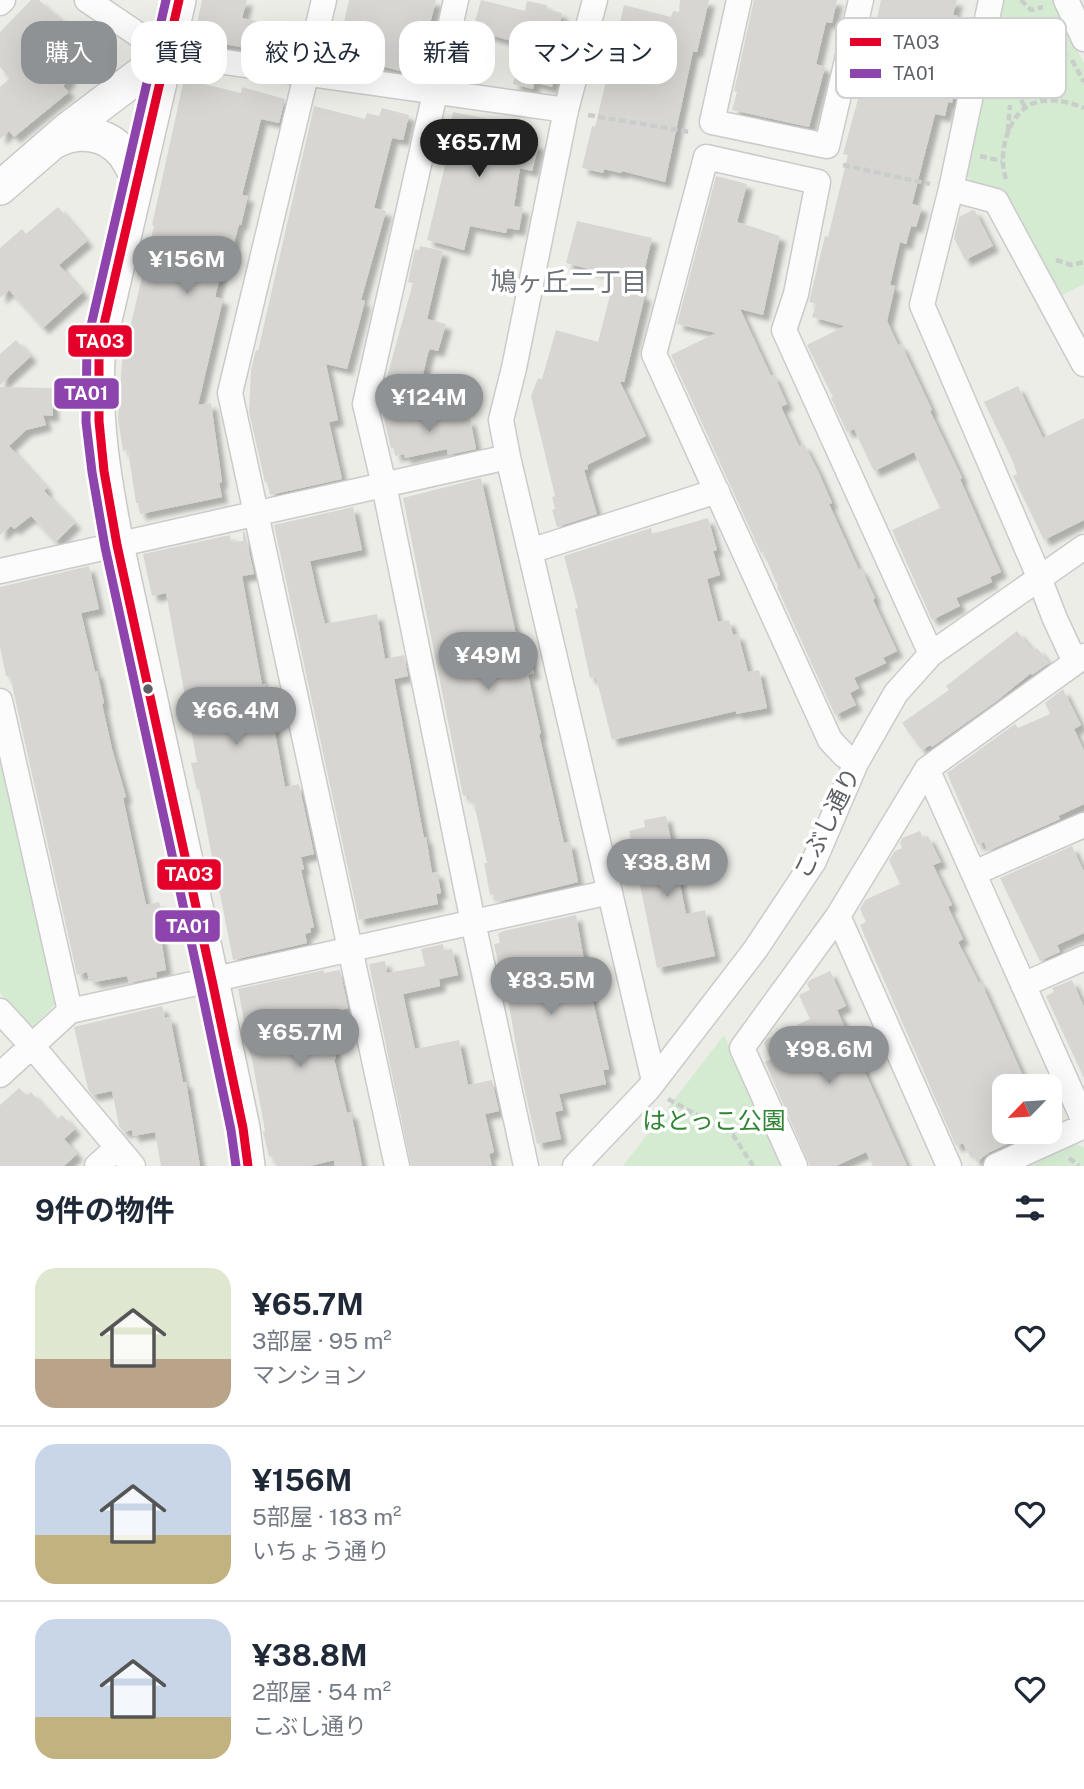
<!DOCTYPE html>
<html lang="ja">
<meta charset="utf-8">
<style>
body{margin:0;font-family:"Public Sans","Noto Sans JP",sans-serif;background:#f2f2f3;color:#1f2937;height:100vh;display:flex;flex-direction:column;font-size:26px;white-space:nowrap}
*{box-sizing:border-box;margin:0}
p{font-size:23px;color:#747a83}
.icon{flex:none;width:38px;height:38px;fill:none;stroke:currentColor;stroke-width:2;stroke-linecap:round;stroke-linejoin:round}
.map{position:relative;height:1166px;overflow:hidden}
.side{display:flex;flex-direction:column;background:#fff;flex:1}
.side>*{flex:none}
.top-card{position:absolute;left:21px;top:21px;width:700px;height:63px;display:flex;gap:14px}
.needle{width:46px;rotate:245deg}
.controls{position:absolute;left:992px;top:1074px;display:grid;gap:14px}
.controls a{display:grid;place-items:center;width:70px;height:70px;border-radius:14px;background:#fff;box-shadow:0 7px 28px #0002;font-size:35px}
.price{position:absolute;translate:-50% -60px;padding:0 16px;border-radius:24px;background:#8f9294;color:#fff;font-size:23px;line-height:46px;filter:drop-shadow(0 2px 4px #0008)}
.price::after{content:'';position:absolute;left:50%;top:42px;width:21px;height:16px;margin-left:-10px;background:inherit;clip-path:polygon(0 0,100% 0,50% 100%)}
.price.selected{background:#222;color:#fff}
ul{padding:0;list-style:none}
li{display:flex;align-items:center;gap:21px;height:175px;padding:0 35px}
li+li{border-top:2px solid #e0e1e3}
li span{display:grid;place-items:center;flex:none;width:196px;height:140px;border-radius:21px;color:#555}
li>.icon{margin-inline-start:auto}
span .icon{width:84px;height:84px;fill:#fffc;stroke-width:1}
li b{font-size:30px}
h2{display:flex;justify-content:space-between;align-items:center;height:84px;padding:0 35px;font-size:30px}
.chip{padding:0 24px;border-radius:21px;background:#fff;box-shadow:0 7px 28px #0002;font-size:24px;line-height:63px}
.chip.selected{background:#8f9294;color:#fff}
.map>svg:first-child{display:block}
</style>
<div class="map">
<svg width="1084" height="1166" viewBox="0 0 1084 1166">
<defs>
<filter id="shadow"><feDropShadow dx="6" dy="6" stdDeviation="2" flood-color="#0004"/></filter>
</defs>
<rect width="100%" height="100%" fill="#edede8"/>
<!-- green -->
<path fill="#d4ebd2" d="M1002,0H1055L1084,64V284L1059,297L964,172Z
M0,763L4,764L57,1002L31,1029L0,993Z
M724,1035L782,1166H623Z
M1075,1143L1084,1148V1166H1023Z"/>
<!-- building -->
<path fill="#d7d6d3" filter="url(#shadow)" d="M31,0H39L60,19L57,23L63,29L44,50L70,79L63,86L69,92L14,137L9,131L0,139V87L10,78L0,67V32Z
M202,0H247L242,18L301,32L297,51L292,49L290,56L224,44V47L201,43L204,30L196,28Z
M349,0H436L418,70L402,66L400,71L349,57L347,63L325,58L332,29L342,31Z
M481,0L525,11L527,1L547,5V9L562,13L551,62L558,64L552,87L534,82L533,89L513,84L523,44L486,34L488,29L474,25Z
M680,0H709L697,52L693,51L665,182L622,171L621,173L604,169L603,173L582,168L592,126L595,127L624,5L671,17L673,11L679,12Z
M754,0H837L832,23L826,22L816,64L825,67L809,127L732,110L737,92L734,91Z
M881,0H957L953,15L958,16L946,72L958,74L952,103L948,102L945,116L935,114L912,204L922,207L916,227L911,226L906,244L900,242L890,285L895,286L887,321L898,345L901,344L932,410L930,411L962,478L960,479L1001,572L990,577L992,582L956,598L960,606L932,620L892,530L940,508L914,452L874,471L854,429L847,432L831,398L833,397L807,345L845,326L812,317L816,304L809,302L825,236L828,237L848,155L843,154L861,88Z
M184,79L241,93L242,87L285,99L279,123L261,119L242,195L248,196L241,225L239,224L229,262L224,261L215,297L223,299L198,405L211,403L222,482L219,483L222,497L140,514L138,503H136L128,450L123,451L118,419L122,362L154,226L152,225Z
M314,106L365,119L367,113L379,116L382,108L409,115L403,140L392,138L374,208L386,211L361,300L365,301L347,369L326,364L338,420L329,422L342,479L270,495L267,482H265L249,412L251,370L256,350L258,351Z
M453,112L519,125L516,138L539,144L532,171L520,168L514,206L523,208L519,230L507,228L506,233L470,226L464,250L427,240L449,149L443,148L445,139L441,137L443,128L444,119L451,121Z
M716,176L747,184L737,222L780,236L763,315L740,309L771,376L774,375L787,404L781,407L799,446L804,444L818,471L832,503L829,504L859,570L861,568L875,598L873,600L897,651L883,658L886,663L854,678L859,688L850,693L856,705L835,715L777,587L778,586L763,552L761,553L671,355L716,333L677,324Z
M58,207L87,241L59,265L83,292L43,328L9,290L0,298V248L22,229L26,234Z
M973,210L975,211L993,246L965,260L954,238L959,217Z
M577,221L652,238L639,293L645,295L624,382H620L646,436L587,465L588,469L584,470L597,514L557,527L552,510L555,509L552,497L555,496L531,396L538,378L542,379L556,330L598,342L615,276L566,263Z
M420,246L443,251L427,319L446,324L438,351L430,349L428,353L419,391L385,384L413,283L408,282L415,249L419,250Z
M16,340L31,356L0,385V354Z
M1018,386L1043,438L1084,418V520L1044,540L1013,476L1017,474L1011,457L984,402Z
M0,387L52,388L53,416L43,415L46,425L26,430L9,446L47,488L44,491L75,523L56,542L31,516L14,529L11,526L0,535Z
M416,408L413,420L461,411L463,421L470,419L476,449L448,455L447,449L405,458L404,454L395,456L394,448H391L383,415Z
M481,478L517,639L524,637L534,673L528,675L541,734H539L564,843L570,842L578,882L497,902L495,894L490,895L484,863H487L474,803H470L469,795L463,796L403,498Z
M353,507L362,550L310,561L316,588L325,624L377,614L385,659L404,655L408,676L394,679L424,838L426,837L432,873L437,872L441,893L436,894L438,904L359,920L274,525Z
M708,518L717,550L713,551L720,575L707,579L718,622L729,620L733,635L738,634L748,672L759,670L767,708L736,714V711L612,740L596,677L590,678L575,609L578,608L564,556L651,528L652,534Z
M243,532H245L254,574L242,576L262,685L265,684L271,711L285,787L299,784L314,854L301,857L304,869L301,870L314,927L310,928L311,932L305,934L307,943L233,960L219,888H216L210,862H213L199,789L197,790L191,763L197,762L166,593L152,596L143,554L230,535L231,542L243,541Z
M89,566L99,609L81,613L95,672L97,671L104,703L102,704L112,749L126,797L123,798L146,905L159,902L165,924L159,926L166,970L156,972L157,977L129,983L127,976L94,982L93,978L89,979L87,972L77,975L10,676H6L0,647V587Z
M1017,631L1033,651L1037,648L1049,663L1032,675L1031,673L998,700L932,747L930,745L922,750L902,723L949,690L946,686Z
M1063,689L1081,725L1074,729L1084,751V804L1058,816L1060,819L988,851L984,842L978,845L947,773L1015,724L1018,728L1050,714L1045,703Z
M666,816L686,914L705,910L715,956L657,968L629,831L645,827L644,820Z
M920,831L923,839L928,836L941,862L933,865L952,905L948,907L963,939L958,942L979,983L981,982L1028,1087H1004V1132H1034L990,1152L976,1162L971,1151L967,1152L963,1143L956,1146L860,925L866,922L860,909L865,900L900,884L889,860L895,851L902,848L900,843L902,838Z
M1072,846L1084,872V933L1057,945L1060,952L1040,961L1000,878Z
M576,915L587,977L609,1069L603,1070L606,1084L559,1094L563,1110L555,1112L561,1139L537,1144L521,1074L503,971H500L494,944L500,943L498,934L503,931Z
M443,944L444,950L452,949L458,975L439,979L440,986L403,994L415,1049L459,1040L468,1085L492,1080L499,1111L485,1114L494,1152L489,1154L492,1166H411L369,964L385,961L387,973L425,966L421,949Z
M324,970V973L340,970L348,1008L334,1012L340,1042L333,1043L336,1059H334L347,1113L351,1112L362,1166H335L334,1160L310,1166H276L273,1156L269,1157L263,1132L265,1131L252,1059L245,1036H247L238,989Z
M830,971L846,1006L837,1010L907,1166H873L866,1152L836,1166H810L765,1062L771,1059L764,1043L767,1039L810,1019L799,995L810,990L807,984L810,980Z
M1072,980L1084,1007V1078L1046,996L1054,992L1052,988Z
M162,1006L165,1018L170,1017L183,1082H186L200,1166H161L155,1132L133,1136L132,1130L124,1132L119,1126L112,1091L92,1095L88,1089L74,1027Z
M19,1088L27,1096L31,1092L56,1120L62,1115L75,1129L64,1139L77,1154L64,1166H0V1105Z"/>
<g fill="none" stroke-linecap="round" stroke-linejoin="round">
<defs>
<path id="street" d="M87,0L167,54L566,110
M324,0L230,393L397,1166
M456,0L365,404L384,485L473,922L526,1166
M595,0L566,110L514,368L501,420L508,457L654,1081
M739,0L712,122L827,146L861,0
M991,0L951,189L922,305L1034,565L1055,619L1075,662
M1066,0L1084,39
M0,3L3,0
M951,189L996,201L1084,364
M530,551L717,491
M0,571L508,457
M0,701L70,1011
M856,763L844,755L830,740L654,354L706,157L818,182L796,294L784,330L931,654
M927,769L1084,1121
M974,873L1084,825
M838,916L949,1166
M1023,985L1084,958
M0,1011L33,1047L133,1166
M0,1075L70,1011L610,892
M97,1166L117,1148
M575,1166L649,1088L755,950L814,861L856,763L896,693L931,654L1084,547
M795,1166L742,1048L838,916L927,769L1084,656
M996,1166L1084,1126"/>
<path id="secondary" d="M179,0L99,346C93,414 104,478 117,545L212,980L243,1128L248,1166
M56,141C78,129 107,133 123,153C129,160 133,170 138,178
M0,188L67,130L167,54"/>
</defs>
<!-- street casing -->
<use href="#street" stroke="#cacbca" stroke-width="27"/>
<!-- secondary casing -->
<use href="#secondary" stroke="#c9cac8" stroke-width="36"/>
<!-- path -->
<path stroke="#c9cecb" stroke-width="4.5" stroke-dasharray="7 3.5" stroke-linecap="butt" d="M1021,0L1031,10L1043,7
M1072,60L1084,82
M1003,62L1008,76L1025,107
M1054,101L1066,52
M588,115L690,132
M1008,131L1010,105
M980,156L1002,161
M843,165L930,184
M1006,179C998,157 1006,122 1025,108C1042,95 1067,101 1084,108
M1056,260L1071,265L1084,262
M668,1099L733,1135L753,1166
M1069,1158L1079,1166"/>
<!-- street -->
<use href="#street" stroke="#fcfcfc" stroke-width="24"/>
<!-- secondary -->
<use href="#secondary" stroke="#fcfcfc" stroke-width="33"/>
<defs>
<path id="bus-1" d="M179,0L99,346V421L104,471L117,545L212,980L243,1128L248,1166"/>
<path id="bus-2" d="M166,0L87,343L86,422L92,472L105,547L200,983L231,1130L236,1166"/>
</defs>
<!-- bus-1 casing -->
<use href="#bus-1" stroke="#fff" stroke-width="14"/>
<!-- bus-2 casing -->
<use href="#bus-2" stroke="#fff" stroke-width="14"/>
<!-- bus-1 -->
<use href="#bus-1" stroke="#e4002b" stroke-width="9"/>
<!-- bus-2 -->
<use href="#bus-2" stroke="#8e44ad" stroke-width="9"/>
</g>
<!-- markers -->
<circle fill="#5d6166" stroke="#fff" stroke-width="2.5" cx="148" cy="689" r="6"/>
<g text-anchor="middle" stroke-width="7" stroke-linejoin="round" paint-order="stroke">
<!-- street labels -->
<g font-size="24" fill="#5d6166" stroke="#fff">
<text transform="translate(827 823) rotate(-64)" y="8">こぶし通り</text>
</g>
<!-- park labels -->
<g font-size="24" fill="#2f8333" stroke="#fff">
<text x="714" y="1129">はとっこ公園</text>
</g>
<!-- neighbourhood labels -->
<g font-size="26" fill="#6e7379" stroke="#fff">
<text x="569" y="291">鳩ヶ丘二丁目</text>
</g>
</g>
<!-- legend -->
<rect x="836" y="18" width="230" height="80" rx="10" fill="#fff" stroke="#ced0d1" stroke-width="2"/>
<rect x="850" y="38" width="31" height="8" fill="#e4002b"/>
<rect x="850" y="69" width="31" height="9" fill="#8e44ad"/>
<g font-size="19" fill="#5d6166">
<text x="893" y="49">TA03</text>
<text x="893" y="80">TA01</text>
</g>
<g stroke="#fff" stroke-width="2.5">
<rect x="67" y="324" width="66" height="34" rx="7" fill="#e4002b"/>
<rect x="53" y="377" width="67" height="33" rx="7" fill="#8e44ad"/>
<rect x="156" y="858" width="66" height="33" rx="7" fill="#e4002b"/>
<rect x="154" y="909" width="67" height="34" rx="7" fill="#8e44ad"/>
</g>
<g font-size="19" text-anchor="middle" font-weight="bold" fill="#fff">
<text x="100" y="348">TA03</text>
<text x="86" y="400">TA01</text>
<text x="189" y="881">TA03</text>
<text x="188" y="933">TA01</text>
</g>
</svg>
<div class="controls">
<a><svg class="needle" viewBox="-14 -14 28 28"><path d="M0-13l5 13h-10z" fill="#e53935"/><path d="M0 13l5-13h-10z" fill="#747a83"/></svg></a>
</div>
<b class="price selected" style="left:479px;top:179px">¥65.7M</b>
<b class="price" style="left:187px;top:296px">¥156M</b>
<b class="price" style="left:429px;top:434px">¥124M</b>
<b class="price" style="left:488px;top:692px">¥49M</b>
<b class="price" style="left:236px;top:747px">¥66.4M</b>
<b class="price" style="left:667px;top:899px">¥38.8M</b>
<b class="price" style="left:551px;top:1017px">¥83.5M</b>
<b class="price" style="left:300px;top:1069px">¥65.7M</b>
<b class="price" style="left:829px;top:1086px">¥98.6M</b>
<div class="top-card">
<a class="chip selected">購入</a>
<a class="chip">賃貸</a>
<a class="chip">絞り込み</a>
<a class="chip">新着</a>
<a class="chip">マンション</a>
</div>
</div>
<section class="side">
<h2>9件の物件<svg class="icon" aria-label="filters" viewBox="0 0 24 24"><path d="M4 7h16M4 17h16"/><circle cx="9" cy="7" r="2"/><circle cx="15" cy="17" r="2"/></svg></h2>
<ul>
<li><span style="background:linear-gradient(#dfe7d0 65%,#b9a48a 0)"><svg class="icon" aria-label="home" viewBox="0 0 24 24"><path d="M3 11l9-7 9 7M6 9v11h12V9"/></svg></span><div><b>¥65.7M</b><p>3部屋 · 95 m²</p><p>マンション</p></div><svg class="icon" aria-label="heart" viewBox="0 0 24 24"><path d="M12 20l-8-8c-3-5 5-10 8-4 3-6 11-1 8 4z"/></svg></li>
<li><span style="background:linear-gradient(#c9d6e8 65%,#c2b280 0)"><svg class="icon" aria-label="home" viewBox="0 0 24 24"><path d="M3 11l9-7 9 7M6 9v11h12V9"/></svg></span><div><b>¥156M</b><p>5部屋 · 183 m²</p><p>いちょう通り</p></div><svg class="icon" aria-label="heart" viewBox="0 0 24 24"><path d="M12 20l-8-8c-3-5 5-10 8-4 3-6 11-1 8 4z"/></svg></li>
<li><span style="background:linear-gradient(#c9d6e8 70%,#c2b280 0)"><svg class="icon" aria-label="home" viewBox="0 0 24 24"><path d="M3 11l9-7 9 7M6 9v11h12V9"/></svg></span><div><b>¥38.8M</b><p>2部屋 · 54 m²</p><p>こぶし通り</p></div><svg class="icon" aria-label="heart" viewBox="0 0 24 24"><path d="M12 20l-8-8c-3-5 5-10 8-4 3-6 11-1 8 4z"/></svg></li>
</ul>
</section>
